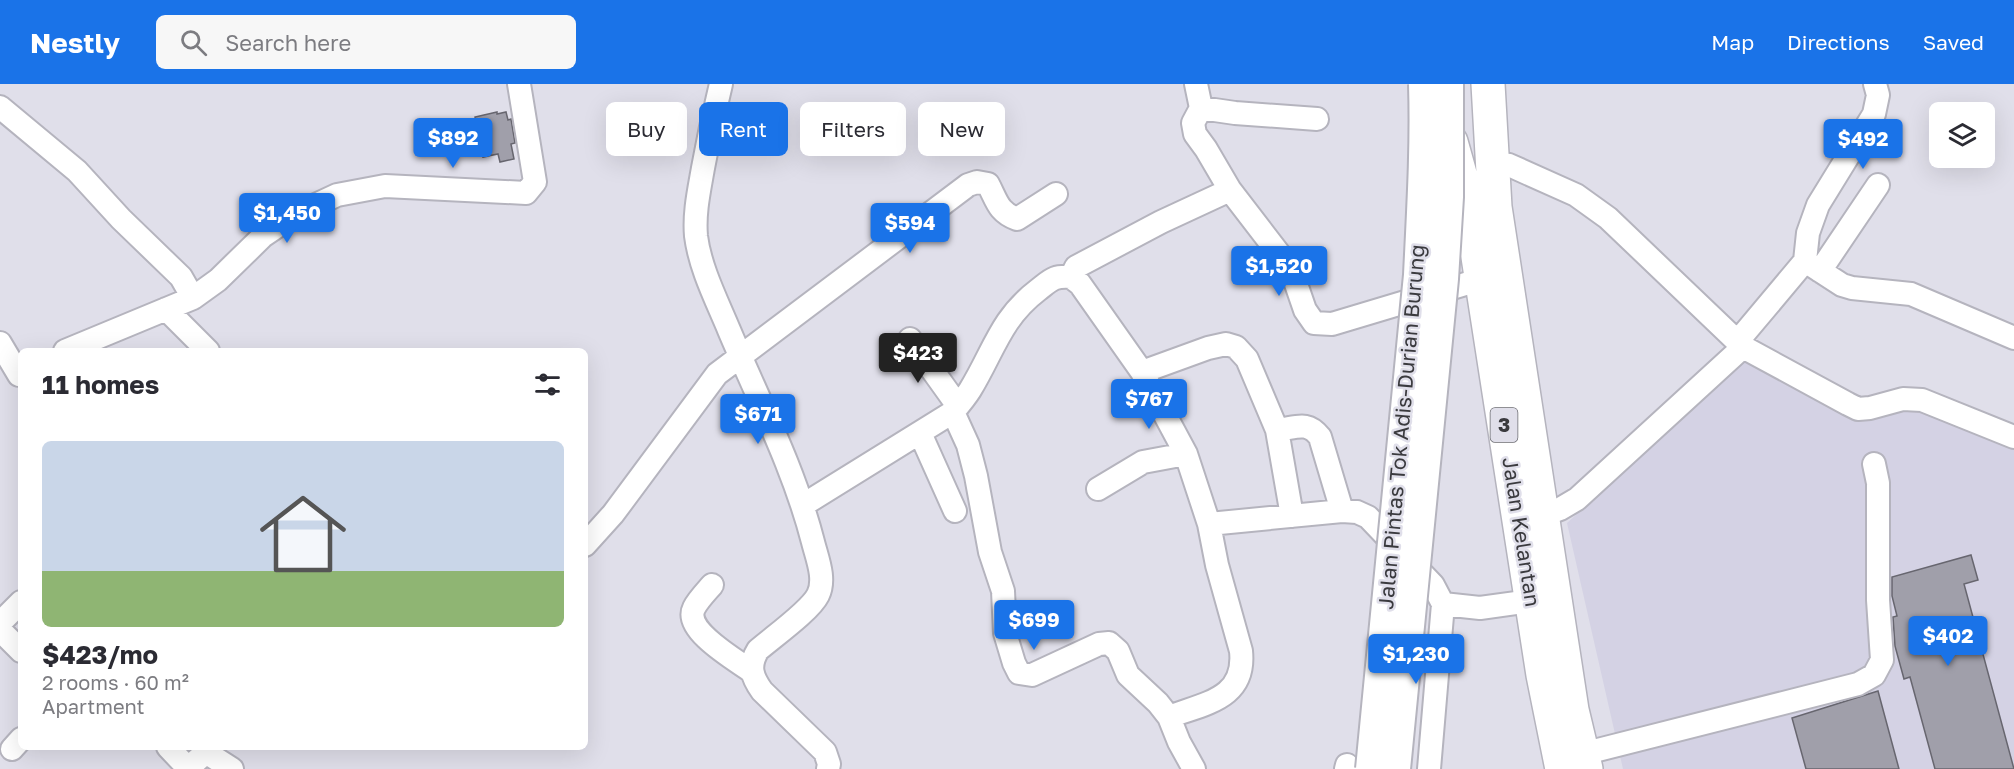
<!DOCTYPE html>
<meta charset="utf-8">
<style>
body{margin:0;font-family:"Golos Text",sans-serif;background:#f7f7f7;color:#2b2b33;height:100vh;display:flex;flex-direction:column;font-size:22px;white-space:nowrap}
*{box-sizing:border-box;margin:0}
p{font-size:20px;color:#7c7c81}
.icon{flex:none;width:33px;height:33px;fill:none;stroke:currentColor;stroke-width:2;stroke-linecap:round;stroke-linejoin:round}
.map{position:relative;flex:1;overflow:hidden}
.side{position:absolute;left:18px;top:264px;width:570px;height:402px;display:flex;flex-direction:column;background:#fff;border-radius:9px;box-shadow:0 6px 24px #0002}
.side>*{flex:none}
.banner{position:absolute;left:606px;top:18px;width:570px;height:54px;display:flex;gap:12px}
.controls{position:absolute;left:1929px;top:18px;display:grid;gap:12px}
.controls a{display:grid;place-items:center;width:66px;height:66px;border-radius:9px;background:#fff;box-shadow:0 6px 24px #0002;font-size:30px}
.price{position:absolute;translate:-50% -51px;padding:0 14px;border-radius:6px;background:#1a73e8;color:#fff;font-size:20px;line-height:39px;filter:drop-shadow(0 2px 3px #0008)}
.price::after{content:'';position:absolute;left:50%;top:36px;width:18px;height:14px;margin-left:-9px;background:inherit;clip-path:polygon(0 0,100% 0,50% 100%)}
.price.on{background:#222;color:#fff}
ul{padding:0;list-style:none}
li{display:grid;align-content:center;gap:12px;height:318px;padding:0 24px}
li span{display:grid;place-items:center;height:186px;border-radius:9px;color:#555}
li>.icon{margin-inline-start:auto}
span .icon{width:108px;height:108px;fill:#fffc;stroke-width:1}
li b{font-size:26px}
h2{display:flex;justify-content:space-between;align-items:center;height:72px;padding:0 24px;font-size:26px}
.pill{padding:0 21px;border-radius:9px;background:#fff;box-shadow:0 6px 24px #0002;font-size:21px;line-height:54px}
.pill.on{background:#1a73e8;color:#fff}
header{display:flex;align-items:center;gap:36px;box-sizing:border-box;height:84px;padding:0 30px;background:#1a73e8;color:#fff}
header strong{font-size:28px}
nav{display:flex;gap:33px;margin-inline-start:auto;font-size:21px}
.search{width:420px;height:54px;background:#f7f7f7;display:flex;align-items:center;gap:15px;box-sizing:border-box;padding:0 21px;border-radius:9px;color:#7c7c81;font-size:22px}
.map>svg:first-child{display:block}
</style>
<header>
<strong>Nestly</strong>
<div class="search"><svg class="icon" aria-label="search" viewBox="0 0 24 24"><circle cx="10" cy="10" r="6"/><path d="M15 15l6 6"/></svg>Search here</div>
<nav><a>Map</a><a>Directions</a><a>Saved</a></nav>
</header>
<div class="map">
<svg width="2014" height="685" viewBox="0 0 2014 685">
<rect width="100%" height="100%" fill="#e0dfea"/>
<!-- built -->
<path fill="#d4d2e4" d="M1746,276L1848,323L1919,320L2014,355V685H1623L1567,439Z"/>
<!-- building -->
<path fill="#a09faa" stroke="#67666f" stroke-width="1.5" d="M497,28V30L506,28L508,36L511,35L515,59L511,60L514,75L500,78L498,70L483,73L475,33Z
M1971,471L1978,496L1964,500L2014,685H1935L1910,593L1904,595L1895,562L1893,533L1897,532L1892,512V493Z
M1878,607L1899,685H1806L1792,634Z"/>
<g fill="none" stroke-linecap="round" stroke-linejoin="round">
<defs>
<path id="minor" d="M721,0C714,28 708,56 703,84C699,107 694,129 696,152C700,184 717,217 729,246C759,317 794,384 813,458C817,474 826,495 818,511C810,527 773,553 758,566C748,582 752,593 762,607L825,668L829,680L828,685
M1196,0L1201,24L1193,39L1195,50L1206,65L1230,106L1283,175L1294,194L1305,226L1314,239L1332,240L1482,195
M0,23L77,87L121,135L181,193L193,214L65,267
M1201,24L1235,29L1317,35
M1491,79L1509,81L1576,111L1608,134L1743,263L1848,320L1858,325L1870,324L1903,315L1922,316L2014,353
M1805,177L1842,201L1852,204L1911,210L2014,254
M1820,187L1878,101
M1071,193L1076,183L1161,138L1230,106
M193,214L218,196L263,152L294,131L337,111L385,102L526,109L535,98L519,0
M166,225L208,267
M910,255L958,322
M1737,258L1805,177L1808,149L1818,121L1874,30L1878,11L1875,0
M0,259L19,291
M1142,288L1208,264L1226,260L1236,263L1247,275L1277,346L1292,432
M953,328L968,361L976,392L990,468L1003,507L1005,549L1014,579L1019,589L1032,591L1099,560L1109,559L1118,567L1128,591L1158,619L1169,633L1179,658L1194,685
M1277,346C1296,344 1307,336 1320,353L1342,427
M920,349L955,427
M1098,405L1143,378L1186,370
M803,421L953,328C959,321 965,314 970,306C994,267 1000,235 1038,206C1052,195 1053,192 1071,193L1080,200L1142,288L1186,370L1209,440L1342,427L1357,428L1368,433L1433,501L1443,520L1480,524L1531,517
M1541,432L1560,425L1577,415L1743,263
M585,461L613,430L717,290L968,101L977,98L988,100C997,117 998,128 1017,135L1056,110
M712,501C706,508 698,516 694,524C683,546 736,576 751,587
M0,539L21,518
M0,546L21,567
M1169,633C1205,619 1246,615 1241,567L1217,481L1209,440
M168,663L188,684
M12,665L21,655
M207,669L232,685
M1582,670L1858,600L1874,591L1882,576L1878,516V399L1874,380
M187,685L212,663
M1346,685L1347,681
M1429,685L1443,520"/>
<path id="highway" d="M1488,0L1495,123L1572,626L1586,685
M1451,58L1466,111L1478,173L1543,591L1562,685"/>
</defs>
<!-- minor casing -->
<use href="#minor" stroke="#b5b4be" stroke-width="26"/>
<!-- highway casing -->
<use href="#highway" stroke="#b5b4be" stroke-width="36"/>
<!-- minor -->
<use href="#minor" stroke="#fff" stroke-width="22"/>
<!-- highway -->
<use href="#highway" stroke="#fff" stroke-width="33"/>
<defs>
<path id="major-bridge" d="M1370,685L1418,191C1421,128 1425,64 1423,0
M1396,685L1444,195L1449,113V0"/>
</defs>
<!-- major-bridge casing -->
<use href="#major-bridge" stroke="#b5b4be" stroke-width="32" stroke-linecap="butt"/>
<!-- major-bridge -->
<use href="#major-bridge" stroke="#fff" stroke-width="28"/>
</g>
<g text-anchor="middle" stroke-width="5" stroke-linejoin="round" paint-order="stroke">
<!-- shield labels -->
<rect fill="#e0dfea" stroke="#6c6c72" stroke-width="1.5" x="1490.5" y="324" width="27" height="34" rx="4.5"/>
<g font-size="20" font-weight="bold" fill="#3a3a3e">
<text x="1504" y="348">3</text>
</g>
<!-- street labels -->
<g font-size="21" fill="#3a3a3e" stroke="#e0dfea">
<text transform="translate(1402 343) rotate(-85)" y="7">Jalan Pintas Tok Adis-Durian Burung</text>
<text transform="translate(1521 448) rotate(81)" y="7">Jalan Kelantan</text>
</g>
</g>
</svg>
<div class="controls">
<a><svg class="icon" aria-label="layers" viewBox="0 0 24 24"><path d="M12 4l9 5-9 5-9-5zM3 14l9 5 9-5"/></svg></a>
</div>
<b class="price" style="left:453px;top:85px">$892</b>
<b class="price" style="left:1863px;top:86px">$492</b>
<b class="price" style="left:287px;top:160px">$1,450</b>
<b class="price" style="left:910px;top:170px">$594</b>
<b class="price" style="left:1279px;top:213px">$1,520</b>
<b class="price on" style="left:918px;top:300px">$423</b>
<b class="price" style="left:1149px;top:346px">$767</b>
<b class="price" style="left:758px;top:361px">$671</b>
<b class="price" style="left:1034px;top:567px">$699</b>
<b class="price" style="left:1948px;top:583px">$402</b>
<b class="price" style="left:1416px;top:601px">$1,230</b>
<div class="banner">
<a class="pill">Buy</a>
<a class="pill on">Rent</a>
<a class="pill">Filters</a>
<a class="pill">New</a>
</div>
<section class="side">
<h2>11 homes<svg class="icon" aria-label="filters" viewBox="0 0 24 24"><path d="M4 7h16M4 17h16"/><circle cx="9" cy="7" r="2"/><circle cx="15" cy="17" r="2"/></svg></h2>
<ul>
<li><span style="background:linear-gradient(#c9d6e8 70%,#8fb573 0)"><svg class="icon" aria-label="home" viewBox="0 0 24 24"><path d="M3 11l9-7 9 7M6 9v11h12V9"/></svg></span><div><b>$423/mo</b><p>2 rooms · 60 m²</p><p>Apartment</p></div></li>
</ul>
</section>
</div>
